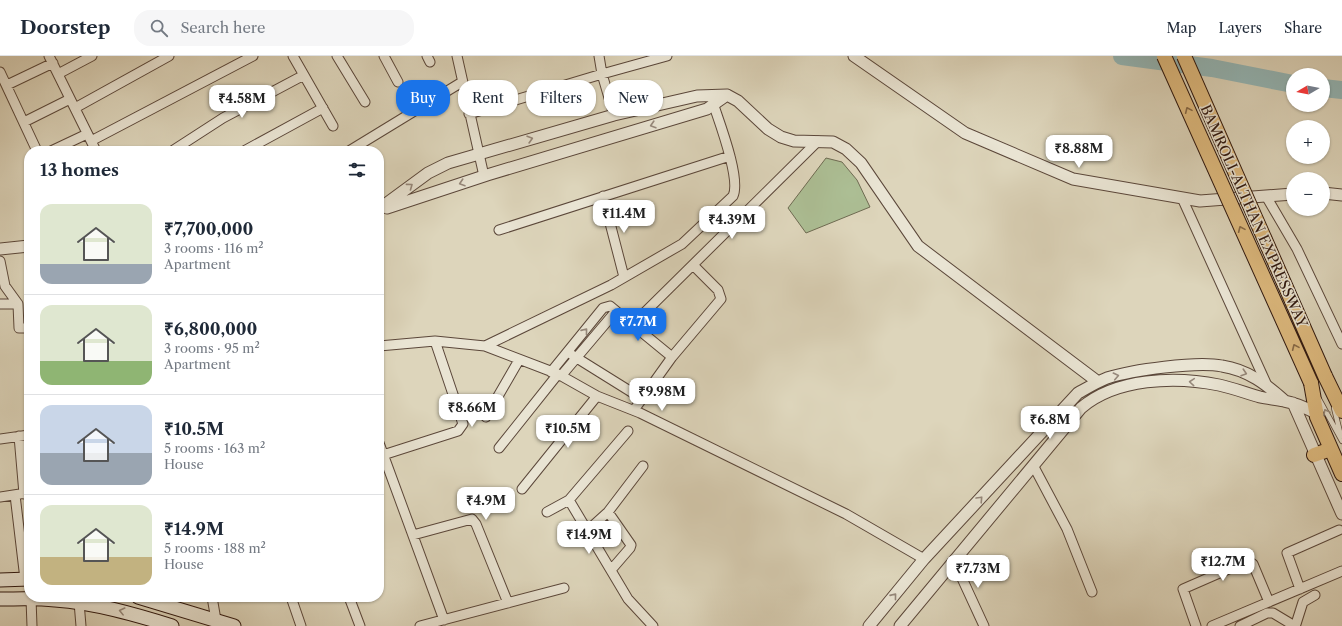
<!DOCTYPE html>
<meta charset="utf-8">
<style>
body{margin:0;font-family:"Libre Caslon Text",serif;background:#f6f6f7;color:#1f2937;height:100vh;display:flex;flex-direction:column;font-size:15px;white-space:nowrap}
*{box-sizing:border-box;margin:0}
p{font-size:13px;color:#747a83}
.icon{flex:none;width:22px;height:22px;fill:none;stroke:currentColor;stroke-width:2;stroke-linecap:round;stroke-linejoin:round}
.map{position:relative;flex:1;overflow:hidden}
.panel{position:absolute;left:24px;top:90px;width:360px;height:456px;display:flex;flex-direction:column;background:#fff;border-radius:16px;box-shadow:0 1px 3px #0004}
.panel>*{flex:none}
.banner{position:absolute;left:396px;top:24px;width:380px;height:36px;display:flex;gap:8px}
.needle{width:26px;rotate:260deg}
.buttons{position:absolute;left:1286px;top:12px;display:grid;gap:8px}
.buttons a{display:grid;place-items:center;width:44px;height:44px;border-radius:50%;background:#fff;box-shadow:0 1px 3px #0004;font-size:20px}
.price{position:absolute;translate:-50% -34px;padding:0 9px;border-radius:8px;background:#fff;color:#222;font-size:13px;line-height:26px;filter:drop-shadow(0 1px 2px #0008)}
.price::after{content:'';position:absolute;left:50%;top:24px;width:12px;height:9px;margin-left:-6px;background:inherit;clip-path:polygon(0 0,100% 0,50% 100%)}
.price.current{background:#1a73e8;color:#fff}
ul{padding:0;list-style:none}
li{display:flex;align-items:center;gap:12px;height:100px;padding:0 16px}
li+li{border-top:1px solid #e0e1e3}
li span{display:grid;place-items:center;flex:none;width:112px;height:80px;border-radius:12px;color:#555}
li>.icon{margin-inline-start:auto}
span .icon{width:48px;height:48px;fill:#fffc;stroke-width:1}
li b{font-size:17px}
h2{display:flex;justify-content:space-between;align-items:center;height:48px;padding:0 16px;font-size:17px}
.chip{padding:0 14px;border-radius:16px;background:#fff;box-shadow:0 1px 3px #0004;font-size:14px;line-height:36px}
.chip.current{background:#1a73e8;color:#fff}
header{display:flex;align-items:center;gap:24px;box-sizing:border-box;height:56px;padding:0 20px;background:#fff;border-bottom:1px solid #e0e1e3}
header strong{font-size:19px}
nav{display:flex;gap:22px;margin-inline-start:auto;font-size:14px}
.search{width:280px;height:36px;background:#f6f6f7;display:flex;align-items:center;gap:10px;box-sizing:border-box;padding:0 14px;border-radius:16px;color:#747a83;font-size:15px}
.map>svg:first-child{display:block}
</style>
<header>
<strong>Doorstep</strong>
<div class="search"><svg class="icon" aria-label="search" viewBox="0 0 24 24"><circle cx="10" cy="10" r="6"/><path d="M15 15l6 6"/></svg>Search here</div>
<nav><a>Map</a><a>Layers</a><a>Share</a></nav>
</header>
<div class="map">
<svg width="1342" height="570" viewBox="0 0 1342 570">
<rect width="100%" height="100%" fill="#ddd5bb"/>
<filter id="stains"><feTurbulence type="fractalNoise" baseFrequency=".005" numOctaves="4"/><feColorMatrix values="0 0 0 0 .2 0 0 0 0 .09 0 0 0 0 .02 0 0 0 .5 -.17"/></filter>
<radialGradient id="worn" r=".72"><stop offset=".6" stop-color="#630" stop-opacity="0"/><stop offset="1" stop-color="#630" stop-opacity=".3"/></radialGradient>
<!-- green -->
<path fill="#acbe94" stroke="#6e6b52" d="M826,102L842,106L857,124L870,151L806,177L788,152Z"/>
<g fill="none" stroke-linecap="round" stroke-linejoin="round">
<!-- river -->
<path stroke="#94b7b7" stroke-width="18" d="M1122,0L1212,12L1293,28
M1323,32L1342,34"/>
<defs>
<path id="service" d="M1319,343L1342,385
M1334,352L1341,380"/>
<path id="minor" d="M49,0L96,95
M293,0L333,70
M337,0L365,46
M384,0L398,26
M427,0L430,6
M457,0L484,120
M599,0L602,18L614,59
M0,16L37,95
M58,18L92,0
M7,29L53,7
M75,52L169,0
M469,58L602,18L667,0
M24,66L70,43
M91,85L253,0
M51,95L87,78
M172,95L223,62L304,19
M244,95L323,52
M349,95L462,26
M603,140L624,221
M1266,140L1297,193L1342,288
M1182,142L1266,327
M499,174L730,100
M0,205L5,230L18,248
M0,248H18L19,272H29
M616,255L672,301
M633,268L818,85
M379,290L435,285L485,290L558,318L597,340L640,357L846,458L924,503
M485,290L611,229L682,188L733,140C741,123 720,68 714,50
M572,299L641,342
M551,316L603,252L610,250L616,255L561,320
M634,354L672,301L721,243L718,234L693,209
M486,361L519,304
M19,380L24,438
M0,383L29,379
M379,387L444,564
M499,392L558,318
M383,399L458,375L463,368L435,285
M1033,409L1067,473L1092,536
M522,433L597,340
M15,439L25,523
M0,441L20,438
M569,444L628,543L653,570
M547,456L569,444L628,375
M608,456L631,489L630,492L611,514
M587,475L608,456L643,410
M413,479L472,463L476,468L508,547
M954,505L984,570
M1300,533L1287,497L1339,474
M212,541L216,564
M291,541L301,570
M349,541L360,570
M31,543L32,570
M79,546L81,570
M420,570L564,532
M1196,570L1183,533L1247,505L1253,508L1269,546
M1212,570L1342,515
M1240,570L1267,557H1273L1293,569L1296,568L1303,546L1315,539"/>
<path id="tertiary" d="M854,0L965,77L1073,123L1200,145L1293,138
M1323,137L1342,139
M387,152L487,119L707,53L727,39
M379,153L428,117L448,107L614,59L697,40L727,39L738,45L768,73L781,81L794,85L833,86L846,93L861,107L918,190L1098,326
M0,193L29,190
M1293,347L1342,458
M869,570L924,503L1078,337C1087,332 1097,326 1107,322C1132,314 1197,305 1222,310C1248,314 1266,328 1285,345
M900,570L1081,352C1116,322 1175,320 1219,329C1233,332 1246,337 1260,341C1268,343 1276,343 1284,345C1295,347 1306,352 1316,357"/>
<path id="secondary" d="M0,524L29,523
M138,541L234,570
M0,543C18,543 37,542 55,544C95,547 134,558 172,570"/>
<path id="primary" d="M1325,320L1342,355
M1311,327L1317,361L1342,418
M1314,399L1331,393"/>
</defs>
<!-- service casing -->
<use href="#service" stroke="#5b473a" stroke-width="6"/>
<!-- minor casing -->
<use href="#minor" stroke="#5b473a" stroke-width="11"/>
<!-- tertiary casing -->
<use href="#tertiary" stroke="#5b473a" stroke-width="13"/>
<!-- secondary casing -->
<use href="#secondary" stroke="#30180f" stroke-width="15"/>
<!-- primary casing -->
<use href="#primary" stroke="#30180f" stroke-width="16"/>
<!-- service -->
<use href="#service" stroke="#e9e4d3" stroke-width="4.5"/>
<!-- minor -->
<use href="#minor" stroke="#e9e4d3" stroke-width="9"/>
<!-- tertiary -->
<use href="#tertiary" stroke="#e9e4d3" stroke-width="11"/>
<!-- secondary -->
<use href="#secondary" stroke="#e9e4d3" stroke-width="13"/>
<!-- primary -->
<use href="#primary" stroke="#deba7e" stroke-width="14"/>
<defs>
<path id="primary-bridge" d="M1164,0L1311,327
M1184,0L1325,320"/>
</defs>
<!-- primary-bridge casing -->
<use href="#primary-bridge" stroke="#30180f" stroke-width="16" stroke-linecap="butt"/>
<!-- primary-bridge -->
<use href="#primary-bridge" stroke="#deba7e" stroke-width="14"/>
</g>
<!-- one-way arrows -->
<defs><path id="oneway-chevron" d="M-2-3.5L2.5 0L-2 3.5" fill="none" stroke-width="1.6" stroke-linecap="round" stroke-linejoin="round"/></defs>
<g stroke="#876946">
<use href="#oneway-chevron" transform="translate(1188 54) rotate(-114)"/>
<use href="#oneway-chevron" transform="translate(1241 173) rotate(-114)"/>
<use href="#oneway-chevron" transform="translate(1295 291) rotate(-114)"/>
</g>
<g stroke="#96887b">
<use href="#oneway-chevron" transform="translate(653 69) rotate(163)"/>
<use href="#oneway-chevron" transform="translate(530 83) rotate(-16)"/>
<use href="#oneway-chevron" transform="translate(462 127) rotate(162)"/>
<use href="#oneway-chevron" transform="translate(410 130) rotate(-36)"/>
<use href="#oneway-chevron" transform="translate(585 275) rotate(-51)"/>
<use href="#oneway-chevron" transform="translate(1244 317) rotate(18)"/>
<use href="#oneway-chevron" transform="translate(1116 320) rotate(-12)"/>
<use href="#oneway-chevron" transform="translate(1192 326) rotate(-175)"/>
<use href="#oneway-chevron" transform="translate(1326 356) rotate(-118)"/>
<use href="#oneway-chevron" transform="translate(980 443) rotate(-47)"/>
<use href="#oneway-chevron" transform="translate(894 540) rotate(-51)"/>
<use href="#oneway-chevron" transform="translate(122 555) rotate(-166)"/>
</g>
<g text-anchor="middle" stroke-width="3" stroke-linejoin="round" paint-order="stroke">
<!-- street labels -->
<g font-size="14" fill="#30180f" stroke="#e9e4d3">
<text transform="translate(1254 160) rotate(66)" y="5">BAMROLI-ALTHAN EXPRESSWAY</text>
</g>
</g>
<rect width="100%" height="100%" filter="url(#stains)"/>
<rect width="100%" height="100%" fill="url(#worn)"/>
</svg>
<div class="buttons">
<a><svg class="needle" viewBox="-14 -14 28 28"><path d="M0-13l5 13h-10z" fill="#e53935"/><path d="M0 13l5-13h-10z" fill="#747a83"/></svg></a>
<a>+</a>
<a>−</a>
</div>
<b class="price" style="left:242px;top:63px">₹4.58M</b>
<b class="price" style="left:1079px;top:113px">₹8.88M</b>
<b class="price" style="left:624px;top:178px">₹11.4M</b>
<b class="price" style="left:732px;top:184px">₹4.39M</b>
<b class="price current" style="left:638px;top:286px">₹7.7M</b>
<b class="price" style="left:662px;top:356px">₹9.98M</b>
<b class="price" style="left:472px;top:372px">₹8.66M</b>
<b class="price" style="left:1050px;top:384px">₹6.8M</b>
<b class="price" style="left:568px;top:393px">₹10.5M</b>
<b class="price" style="left:486px;top:465px">₹4.9M</b>
<b class="price" style="left:589px;top:499px">₹14.9M</b>
<b class="price" style="left:1223px;top:526px">₹12.7M</b>
<b class="price" style="left:978px;top:533px">₹7.73M</b>
<div class="banner">
<a class="chip current">Buy</a>
<a class="chip">Rent</a>
<a class="chip">Filters</a>
<a class="chip">New</a>
</div>
<section class="panel">
<h2>13 homes<svg class="icon" aria-label="filters" viewBox="0 0 24 24"><path d="M4 7h16M4 17h16"/><circle cx="9" cy="7" r="2"/><circle cx="15" cy="17" r="2"/></svg></h2>
<ul>
<li><span style="background:linear-gradient(#dfe7d0 75%,#9aa5b1 0)"><svg class="icon" aria-label="home" viewBox="0 0 24 24"><path d="M3 11l9-7 9 7M6 9v11h12V9"/></svg></span><div><b>₹7,700,000</b><p>3 rooms · 116 m²</p><p>Apartment</p></div></li>
<li><span style="background:linear-gradient(#dfe7d0 70%,#8fb573 0)"><svg class="icon" aria-label="home" viewBox="0 0 24 24"><path d="M3 11l9-7 9 7M6 9v11h12V9"/></svg></span><div><b>₹6,800,000</b><p>3 rooms · 95 m²</p><p>Apartment</p></div></li>
<li><span style="background:linear-gradient(#c9d6e8 60%,#9aa5b1 0)"><svg class="icon" aria-label="home" viewBox="0 0 24 24"><path d="M3 11l9-7 9 7M6 9v11h12V9"/></svg></span><div><b>₹10.5M</b><p>5 rooms · 163 m²</p><p>House</p></div></li>
<li><span style="background:linear-gradient(#dfe7d0 65%,#c2b280 0)"><svg class="icon" aria-label="home" viewBox="0 0 24 24"><path d="M3 11l9-7 9 7M6 9v11h12V9"/></svg></span><div><b>₹14.9M</b><p>5 rooms · 188 m²</p><p>House</p></div></li>
</ul>
</section>
</div>
